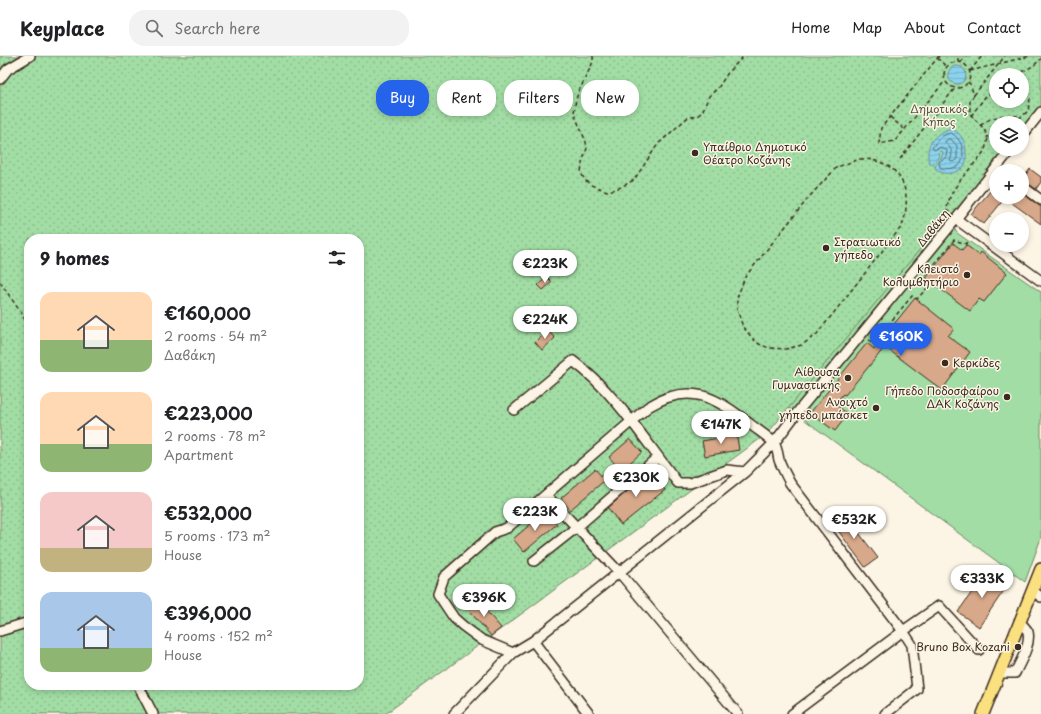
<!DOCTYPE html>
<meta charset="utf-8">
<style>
body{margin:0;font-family:"Playpen Sans",sans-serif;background:#f2f2f2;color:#202124;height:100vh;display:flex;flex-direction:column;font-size:15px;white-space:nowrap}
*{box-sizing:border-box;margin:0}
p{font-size:13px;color:#757577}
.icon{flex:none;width:22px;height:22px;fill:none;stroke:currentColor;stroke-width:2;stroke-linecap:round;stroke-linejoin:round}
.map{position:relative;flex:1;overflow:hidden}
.details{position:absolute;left:24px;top:178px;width:340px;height:456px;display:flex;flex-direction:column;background:#fff;border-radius:16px;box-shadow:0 2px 6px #0003}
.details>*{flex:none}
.guide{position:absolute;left:376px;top:24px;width:380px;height:36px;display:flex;gap:8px}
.tools{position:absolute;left:989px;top:12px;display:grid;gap:8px}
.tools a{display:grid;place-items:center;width:40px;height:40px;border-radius:50%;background:#fff;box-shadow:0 2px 6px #0003;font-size:20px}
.price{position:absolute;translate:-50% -34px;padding:0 9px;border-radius:14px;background:#fff;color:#222;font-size:13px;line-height:26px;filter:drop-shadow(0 1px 2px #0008)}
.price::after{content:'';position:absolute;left:50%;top:24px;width:12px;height:9px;margin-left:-6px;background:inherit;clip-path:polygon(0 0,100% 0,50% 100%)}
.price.active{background:#2563eb;color:#fff}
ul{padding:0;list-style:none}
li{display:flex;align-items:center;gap:12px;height:100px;padding:0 16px}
li span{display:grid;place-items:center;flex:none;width:112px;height:80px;border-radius:12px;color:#555}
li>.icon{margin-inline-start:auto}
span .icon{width:48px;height:48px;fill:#fffc;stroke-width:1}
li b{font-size:17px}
h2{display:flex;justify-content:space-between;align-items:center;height:48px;padding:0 16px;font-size:17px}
.pill{padding:0 14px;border-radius:16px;background:#fff;box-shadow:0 2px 6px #0003;font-size:14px;line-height:36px}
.pill.active{background:#2563eb;color:#fff}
header{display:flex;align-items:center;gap:24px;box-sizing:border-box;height:56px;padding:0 20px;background:#fff;border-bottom:1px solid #e0e0e0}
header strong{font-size:19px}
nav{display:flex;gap:22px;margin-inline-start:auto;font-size:14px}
.search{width:280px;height:36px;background:#f2f2f2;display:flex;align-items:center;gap:10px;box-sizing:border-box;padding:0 14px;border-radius:16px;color:#757577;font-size:15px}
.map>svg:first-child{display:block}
</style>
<header>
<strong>Keyplace</strong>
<div class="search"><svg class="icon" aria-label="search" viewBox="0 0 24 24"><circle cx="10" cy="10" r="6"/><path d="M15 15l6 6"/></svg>Search here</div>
<nav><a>Home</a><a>Map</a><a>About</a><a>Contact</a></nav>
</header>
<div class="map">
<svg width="1041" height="658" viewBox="0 0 1041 658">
<defs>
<pattern id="park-dots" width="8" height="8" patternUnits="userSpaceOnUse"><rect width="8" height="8" fill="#a1dda4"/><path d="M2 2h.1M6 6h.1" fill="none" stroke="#8cbe8d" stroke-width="1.8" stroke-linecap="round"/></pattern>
<pattern id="water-rules" width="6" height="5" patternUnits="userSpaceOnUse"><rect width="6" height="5" fill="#8bd2ec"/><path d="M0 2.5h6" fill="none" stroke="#79b4ca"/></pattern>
</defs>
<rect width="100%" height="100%" fill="#fcf5e5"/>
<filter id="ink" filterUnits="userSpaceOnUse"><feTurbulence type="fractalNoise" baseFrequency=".025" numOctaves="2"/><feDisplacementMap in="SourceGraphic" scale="8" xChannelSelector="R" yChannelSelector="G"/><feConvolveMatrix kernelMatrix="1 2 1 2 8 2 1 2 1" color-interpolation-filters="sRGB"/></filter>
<g filter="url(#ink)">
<!-- green -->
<path fill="#a1dda4" stroke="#6e8461" d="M947,161L957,177L1041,236V482L1025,526L779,345Z"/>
<!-- park -->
<path fill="url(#park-dots)" stroke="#6e8461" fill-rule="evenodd" d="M0,0H1041V50L1022,76V67H996V93H1009L949,170L940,169L768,377L385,658H0ZM996,19H1022V45H996ZM29,183H359V629H29Z"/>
<!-- water -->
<path fill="url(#water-rules)" stroke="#6b8f9a" d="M948 19a9 9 0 1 1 18 0a9 9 0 1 1-18 0Z
M951,72C962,78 966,86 966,98C966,101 967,105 965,108C961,118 942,121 935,112C936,105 943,102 943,96L940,95L938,97L939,100L932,109C929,106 928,105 928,100C927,85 937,77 951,72Z"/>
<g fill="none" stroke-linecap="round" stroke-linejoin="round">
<!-- shore -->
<path stroke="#5b6d70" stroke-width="1" d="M951,77C961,82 965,94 962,105C960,113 946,114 940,111L939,106L946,101L947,94L941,91L934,94L932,92L940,81Z
M949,83H951L957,90V103L953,106L950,105C954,96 951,92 945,86Z"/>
</g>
<!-- building -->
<path fill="#d7a889" stroke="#3b2a1e" d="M1030,113L1041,121V126L1036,133L1022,124Z
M996,128V141H1022V137L1041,151V168L1005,142L984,168L971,158Z
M953,187L962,194L966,189L979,199L981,196L1007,217L984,246L979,243L970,255L926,222Z
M547,221L552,226L543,234L538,229Z
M915,242L954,273L948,280L970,296L942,334L885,291L845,339L843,338L835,348L848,358L835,375L810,357L867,287L874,293Z
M547,274L555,282L542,294L535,286Z
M736,375L739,394L705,400L702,385L725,381L724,377Z
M630,383L642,396L621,415L609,401Z
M595,413L605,424L570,454L561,442Z
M650,415L665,434L621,469L608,452Z
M546,455L557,468L524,496L513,483Z
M843,456L878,502L865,511L831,465Z
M986,516L1007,530L979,571L958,556Z
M476,543L501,572L491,580L466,551Z"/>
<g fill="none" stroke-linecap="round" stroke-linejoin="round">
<defs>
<path id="minor" d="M0,23L8,13L30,0
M1022,80L1041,56
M1022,130L1041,144
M956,163L1041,225
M514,354L573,305C616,337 645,385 678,427H690L727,414L745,416
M546,439L619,516L738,658
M534,505L577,471L658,401
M1033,535L1041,541
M0,575L29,566
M533,585L589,658
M513,597L482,584L463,570L454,562L438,538L444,521L495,476L507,472L648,351C689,325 716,341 750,368C756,373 769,381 774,387C777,391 778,399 779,404C782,412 786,419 790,427L903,575L912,589L917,633L885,658
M999,617H1015C1020,606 1031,589 1028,576C1027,573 1022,569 1020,566
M138,629L153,658
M454,658L513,597L533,585L745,416L774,387L796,358L956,163L1011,93
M792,658L903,575L939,550L979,594"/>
<path id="major" d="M983,658L1041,513"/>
</defs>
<!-- minor casing -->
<use href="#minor" stroke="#3b2a1e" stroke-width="12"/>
<!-- major casing -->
<use href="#major" stroke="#3b2a1e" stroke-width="14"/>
<!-- path -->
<path stroke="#3b2a1e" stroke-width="1.5" stroke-dasharray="4 3" stroke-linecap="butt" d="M593,0V6L579,35L576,43L574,57L586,86L587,92L582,107L581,117L585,124L591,129L607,135L617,133L634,124L658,88L687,62L699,59L703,54L709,40L718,32L729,15L744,0
M939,0L881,72L879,88L895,85L945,25
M937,2L947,11
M958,6V0
M961,6L966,0
M944 19a13 13 0 1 1 26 0a13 13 0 1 1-26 0Z
M970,15L1030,0
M970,15L982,0
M1016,19L1033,10L1041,3
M968,26L970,28L974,39L970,45V58L984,73L988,82
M974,39L1005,0
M971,60L985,41L996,34
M890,61L905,74
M1005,67L1021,61L1028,55L1030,43L1022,35
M981,69C993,59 1005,59 1019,60
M860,103C901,103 914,135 902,170L817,278L802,289L786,293L769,292L759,288L754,284L743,271L737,253V242L745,221L810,140L837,111Z
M900,103L955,32
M950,157L947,154C948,133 970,114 983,97C986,93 986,88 988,83C990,79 993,76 996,73
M0,226L22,258L29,271
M869,284L873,287L912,240L917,243L928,231L921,225L954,184L966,188L968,185"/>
<!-- minor -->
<use href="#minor" stroke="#fcf5e5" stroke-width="9"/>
<!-- major -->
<use href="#major" stroke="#fbe080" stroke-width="11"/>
</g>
</g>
<!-- markers -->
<g fill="#3b2a1e" stroke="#fcf5e5" stroke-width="1.5">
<circle cx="695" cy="97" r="4"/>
<circle cx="826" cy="192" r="4"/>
<circle cx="967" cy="219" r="4"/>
<circle cx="945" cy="307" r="4"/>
<circle cx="848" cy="322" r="4"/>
<circle cx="1007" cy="341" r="4"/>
<circle cx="876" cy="352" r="4"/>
<circle cx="1018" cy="591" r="4"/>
</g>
<g text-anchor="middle" stroke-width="3" stroke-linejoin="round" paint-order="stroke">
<!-- park labels -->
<g font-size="11" fill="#545740" stroke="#fcf5e5">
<text x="939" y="57">Δημοτικός<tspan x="939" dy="13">Κήπος</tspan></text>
</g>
<!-- poi labels -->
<g font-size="11" fill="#3b2a1e" stroke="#fcf5e5" text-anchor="end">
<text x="703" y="95" text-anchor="start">Υπαίθριο Δημοτικό<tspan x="703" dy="13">Θέατρο Κοζάνης</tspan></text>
<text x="834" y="190" text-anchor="start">Στρατιωτικό<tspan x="834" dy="13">γήπεδο</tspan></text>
<text x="959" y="217">Κλειστό<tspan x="959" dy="13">Κολυμβητήριο</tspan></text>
<text x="953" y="311" text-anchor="start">Κερκίδες</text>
<text x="840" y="320">Αίθουσα<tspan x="840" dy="13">Γυμναστικής</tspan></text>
<text x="999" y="339">Γήπεδο Ποδοσφαίρου<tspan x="999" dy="13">ΔΑΚ Κοζάνης</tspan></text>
<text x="868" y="350">Ανοιχτό<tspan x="868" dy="13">γήπεδο μπάσκετ</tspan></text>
<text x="1010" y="595">Bruno Box Kozani</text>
</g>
<!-- street labels -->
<g font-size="11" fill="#3b2a1e" stroke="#fcf5e5">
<text transform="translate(933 172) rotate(-51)" y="4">Δαβάκη</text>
</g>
</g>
</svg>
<div class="tools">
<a><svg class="icon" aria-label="locate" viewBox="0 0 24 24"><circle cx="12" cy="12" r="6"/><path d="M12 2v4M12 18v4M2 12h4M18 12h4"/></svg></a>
<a><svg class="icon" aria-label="layers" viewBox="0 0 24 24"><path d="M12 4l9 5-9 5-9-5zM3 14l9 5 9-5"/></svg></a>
<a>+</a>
<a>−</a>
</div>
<b class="price" style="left:545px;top:228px">€223K</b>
<b class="price" style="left:545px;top:284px">€224K</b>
<b class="price active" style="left:901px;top:301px">€160K</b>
<b class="price" style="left:721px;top:389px">€147K</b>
<b class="price" style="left:636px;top:442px">€230K</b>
<b class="price" style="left:535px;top:476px">€223K</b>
<b class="price" style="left:854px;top:484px">€532K</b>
<b class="price" style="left:982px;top:543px">€333K</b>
<b class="price" style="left:484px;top:562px">€396K</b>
<div class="guide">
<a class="pill active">Buy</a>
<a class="pill">Rent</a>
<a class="pill">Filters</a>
<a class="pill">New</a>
</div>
<section class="details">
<h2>9 homes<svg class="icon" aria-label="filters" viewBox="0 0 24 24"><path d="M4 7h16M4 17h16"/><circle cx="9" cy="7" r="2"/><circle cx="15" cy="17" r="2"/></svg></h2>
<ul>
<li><span style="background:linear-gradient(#ffd9b3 60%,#8fb573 0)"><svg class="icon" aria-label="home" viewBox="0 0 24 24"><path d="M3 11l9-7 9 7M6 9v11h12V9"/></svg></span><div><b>€160,000</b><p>2 rooms · 54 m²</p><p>Δαβάκη</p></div></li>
<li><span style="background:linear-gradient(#ffd9b3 65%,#8fb573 0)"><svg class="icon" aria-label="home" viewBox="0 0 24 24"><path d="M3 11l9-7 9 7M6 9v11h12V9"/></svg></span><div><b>€223,000</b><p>2 rooms · 78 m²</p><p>Apartment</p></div></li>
<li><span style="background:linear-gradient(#f6c9c9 70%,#c2b280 0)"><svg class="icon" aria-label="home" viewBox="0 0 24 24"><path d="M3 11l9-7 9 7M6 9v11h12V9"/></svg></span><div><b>€532,000</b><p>5 rooms · 173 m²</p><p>House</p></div></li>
<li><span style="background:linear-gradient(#a9c7e8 70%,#8fb573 0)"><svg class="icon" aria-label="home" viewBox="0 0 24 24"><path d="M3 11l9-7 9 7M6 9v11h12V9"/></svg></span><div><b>€396,000</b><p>4 rooms · 152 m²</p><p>House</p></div></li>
</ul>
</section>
</div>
